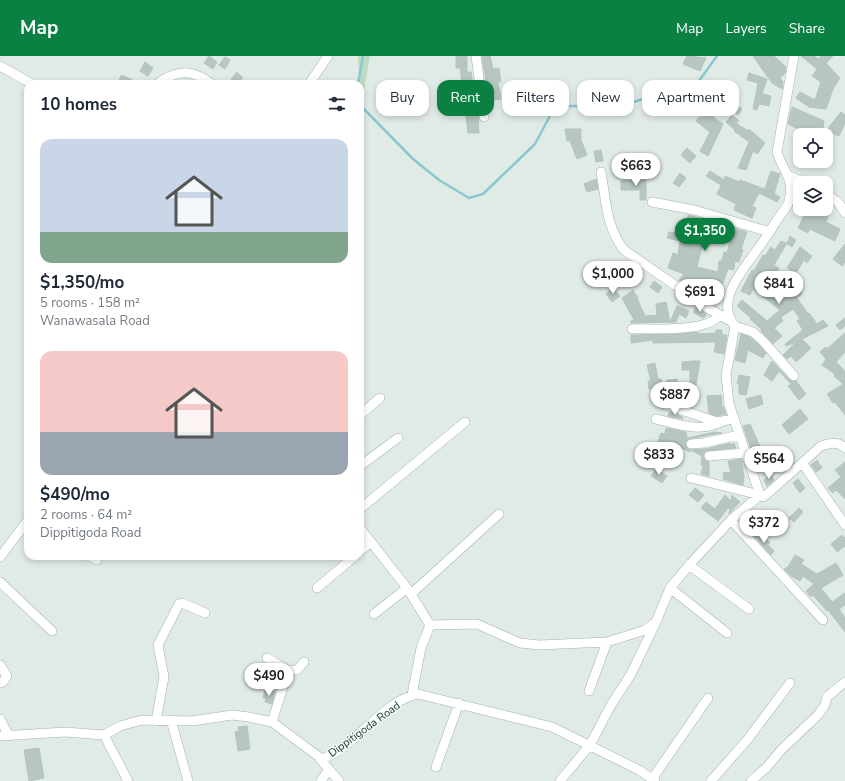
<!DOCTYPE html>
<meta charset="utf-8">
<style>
body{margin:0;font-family:"Nunito Sans",sans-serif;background:#f2f2f3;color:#1f2937;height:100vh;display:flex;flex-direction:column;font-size:15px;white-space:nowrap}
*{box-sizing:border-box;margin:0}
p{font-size:13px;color:#747a83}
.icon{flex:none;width:22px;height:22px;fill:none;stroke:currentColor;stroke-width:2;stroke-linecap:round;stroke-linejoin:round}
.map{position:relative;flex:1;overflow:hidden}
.sheet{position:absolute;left:24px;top:24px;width:340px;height:480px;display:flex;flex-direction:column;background:#fff;border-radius:12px;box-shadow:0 2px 6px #0003}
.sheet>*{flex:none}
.guide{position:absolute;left:376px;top:24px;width:380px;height:36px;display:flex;gap:8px}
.fabs{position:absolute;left:793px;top:72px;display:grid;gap:8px}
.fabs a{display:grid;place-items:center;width:40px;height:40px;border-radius:8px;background:#fff;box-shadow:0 2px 6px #0003;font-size:20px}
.price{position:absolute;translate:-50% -34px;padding:0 9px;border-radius:14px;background:#fff;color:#222;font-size:13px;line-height:26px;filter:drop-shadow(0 1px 2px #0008)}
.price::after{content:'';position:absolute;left:50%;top:24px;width:12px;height:9px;margin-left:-6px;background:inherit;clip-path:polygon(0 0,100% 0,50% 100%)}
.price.selected{background:#0b8043;color:#fff}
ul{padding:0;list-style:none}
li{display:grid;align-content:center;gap:8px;height:212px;padding:0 16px}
li span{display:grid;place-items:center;height:124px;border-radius:12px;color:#555}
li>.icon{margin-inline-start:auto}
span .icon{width:72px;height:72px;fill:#fffc;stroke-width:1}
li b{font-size:17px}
h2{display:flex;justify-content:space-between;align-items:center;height:48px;padding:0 16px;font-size:17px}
.chip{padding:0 14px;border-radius:12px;background:#fff;box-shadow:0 2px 6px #0003;font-size:14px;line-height:36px}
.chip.selected{background:#0b8043;color:#fff}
header{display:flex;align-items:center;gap:24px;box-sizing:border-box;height:56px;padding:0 20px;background:#0b8043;color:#fff}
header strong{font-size:19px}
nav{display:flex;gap:22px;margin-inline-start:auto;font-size:14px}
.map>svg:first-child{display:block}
</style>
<header>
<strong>Map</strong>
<nav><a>Map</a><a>Layers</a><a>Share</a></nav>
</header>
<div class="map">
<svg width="845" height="725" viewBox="0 0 845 725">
<rect width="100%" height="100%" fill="#e1ebe6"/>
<!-- green -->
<path fill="#bbdcc2" d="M358,0H370L361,50Z"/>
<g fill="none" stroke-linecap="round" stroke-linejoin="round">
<!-- stream -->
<path stroke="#8bc7cf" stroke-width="2.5" d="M358,28L363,0
M360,42L361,50L413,103L439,124L469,142L483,138L535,88L552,56L568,50H621L643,43L667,52L683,47L717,0"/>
</g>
<!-- building -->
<path fill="#b7c6bf" stroke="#b4c5bd" d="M209,0L217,6L213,13L204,7Z
M456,0H467V16H471L479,65H478L479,77H468L460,12H456Z
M482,0H490L493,13L499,12L501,26H498L501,43L489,45Z
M687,0L706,2L700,15L683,8Z
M753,0H774L786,11L785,17L780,22L783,26L782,33L772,27Z
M801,0H814L819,3L821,0H833L826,7L840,22L833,33L826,53L809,51L796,42L800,36L815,44L821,26L812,20L817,13Z
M225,1L230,4L225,13L219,9Z
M145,6L153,12L148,20L140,15Z
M237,16L243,22L236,28L231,23Z
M749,17L767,23L762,38L771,40L769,50L759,48L757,54L753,53L758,27L747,24Z
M121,19L126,21L141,28H118Z
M728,32L733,40L730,43L742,53L738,59L726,49L713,61L723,68L708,100L700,95L710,76L696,65L704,55Z
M792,51L824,65L822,79H810L788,68Z
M841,56L845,59V67L839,80L826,75Z
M732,59L739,65L736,67L748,75L749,73L765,87L757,98L753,95L746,114L738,112L749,86L734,75L735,74L726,66Z
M565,73H581V84L587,99L577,103L570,85H567Z
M687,92L696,100L690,107L681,99Z
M601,94L603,105L596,106L594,95Z
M710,115L724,124L725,120L739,126L740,124L765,133L771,115L780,118L774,138L780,141L777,146L759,137L752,150L756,152L752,162L734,154L736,148L717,138L721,129L706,120Z
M680,117L686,122L679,131L673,127Z
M596,123L598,133L587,136L584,128Z
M639,124H646V144H640V134H621V125Z
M807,153H818L829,158L826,166L840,173L835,185L810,173L808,177L798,172Z
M688,159L723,169L717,186L704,182L697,211L718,216L719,205H722L724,196L727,197L732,178L724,174L726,170L747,176L741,193L743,194L739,206L735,205L734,214L728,213L720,234L705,228L706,227L692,224L687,230L679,224L684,218L668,212L673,197L678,199L680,185L667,182L669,176L688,179L693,167L687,166Z
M790,180L796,184L792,191L787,188Z
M781,185L787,187L774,209L779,212L773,222L785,234L777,248L798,232L802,238L797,242L808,258L809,257L817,268L823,264L828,270L802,283L811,292L796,306L791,300L787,303L783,299L796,286L786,290L785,288L803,274L797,265L800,263L793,253L781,261L783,265L774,272L782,280L773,288L761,275L762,274L750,263L751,262L737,250L742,244L767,265L780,254L753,233L750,239L741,235L752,214L754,215L763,199L765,200L771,191L775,194Z
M845,188V206L842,210L833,203Z
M800,191L812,200L807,207L804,204L796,217L787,212Z
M654,225L662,231L658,237L650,231Z
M613,232L620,240L612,246L606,238Z
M633,234L638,242H637L645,260L657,259L656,248L666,246L670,266L677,250L689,255L686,262L679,258L676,266L631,267V265L634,264L622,242Z
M696,251L707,258L705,261L703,262L693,256Z
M845,262V270L840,274L836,269Z
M716,274H722V279H727L724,298L714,296L716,286L653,287V284L631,287V279L679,278L698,276V278L716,277Z
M845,277V296L836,306L845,315V359L835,346L833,347L827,338L843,328L834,320L835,318L822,309L826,303L820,296L826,291L827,293Z
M741,278L750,281L759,289L766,297L763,302L748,294L745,307L735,304Z
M694,305H700L696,329H690V314H682V306Z
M772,305L790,324L796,325L806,338L799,344L788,330L791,328L779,315L772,325L764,319Z
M655,307L658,323H661L663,330L649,333L648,325H651L647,309Z
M739,319L750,321L746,339L739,338V328H737Z
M677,323L680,342L681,347L665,342L667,324Z
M721,339L722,351L723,350L726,358L717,360L709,357L707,340Z
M761,339L763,348L749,353L746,343Z
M800,353L808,363L789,378L782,369Z
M669,356L683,361V363L668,360Z
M750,368L762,395L753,399L743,370Z
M666,372L686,376L687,382L715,376L722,377L688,383L685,388L689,394L705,393L730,387L731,389L734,387L736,392L705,395L703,401L706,405L709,406V420L701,418L703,410L707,409H701L702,400L691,394L690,396L681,392L679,399L669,396L671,392L657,389L661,377L665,378Z
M741,403L744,420L743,429L723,423L724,416L731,417L728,405Z
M817,404L822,412L816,416L811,409Z
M845,406V443L836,434L833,437L828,432L841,421L835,414Z
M656,413L667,420L662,427L651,420Z
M771,419L774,424L767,430L764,424Z
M798,423L805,432L800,437L793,427Z
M695,432L704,439L698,446L689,439Z
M725,439L731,445L732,439L740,446L729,458L730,453L728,452L718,465L701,452L706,446L715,453Z
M799,452L803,456L794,466L789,462Z
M752,458L760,465L754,472L745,465Z
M754,477L770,486L768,489L774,495L771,499L753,479Z
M842,479L845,482V490L837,496L831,488Z
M795,499L804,504L801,508L817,518L836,507L843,519L821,532L832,546L845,537V549L839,553L845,562V576L828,554L827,555L813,539L811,541L806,535L814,528L803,520L800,525L791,520L784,513L788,511Z
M265,634L275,636L272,648L265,646L266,642H263Z
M247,670L250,693L238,695L235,676L239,675L238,671Z
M39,692L44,722L29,725L24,694Z"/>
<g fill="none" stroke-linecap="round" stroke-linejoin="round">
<defs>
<path id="street" d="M476,0L484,61
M0,10L32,28
M158,28C161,24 164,23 168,21C187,13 196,17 212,28
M309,28L328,0
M601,116C606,144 606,171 624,194L711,254L731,265
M789,120L806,127
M826,138L838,146L845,157
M652,146L694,154L770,176
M735,270L753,276L763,285L794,320
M632,273C654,272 706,277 720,259
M661,347L717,366L733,363
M360,359L380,342
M656,363C678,368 699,377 721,366
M691,388L704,387L739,379
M709,400L745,397
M803,408L845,469
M360,410L398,382
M691,422L760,439
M760,439L729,348L726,319L735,270C714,245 743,214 757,194C765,183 772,172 779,161C782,156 788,151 789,145C795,123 783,115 777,96L794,0
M360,453L465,366
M731,464L823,564
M360,472L407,532L430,569
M360,495L370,487
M90,500L97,504
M0,501L28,464
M689,509L749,553
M0,526L52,575
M317,532L355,500
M670,532L727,577
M411,538L499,458
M374,558L407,532
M267,602L286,613L288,615L272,666
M0,609L7,620L3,626L0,627
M288,615L297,614L304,606
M589,635L607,586
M412,639L421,592L430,569L477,568L520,587L539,589L607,586L645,574L656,566L670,532L691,507L731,464L760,439L763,441L766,439L821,390C830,387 838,385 845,392
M0,663L8,678
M171,664L188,725
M156,665L164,621L158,589L179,548L182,547L205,557
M104,679L128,725
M0,680L65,676L104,679L120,670L142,664L192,665L232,659L249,661L272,666L322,703C356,691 382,645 418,638L552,671L639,714L655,725
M320,703L339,725
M436,711L459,647
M652,723L708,642
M321,725L329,713
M560,725L590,689L611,649L631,618L656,566
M711,725L748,683L790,627
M751,725L767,711L781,694L818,659L825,649L827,641L845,626"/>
</defs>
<!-- street casing -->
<use href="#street" stroke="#a4b3ad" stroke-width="10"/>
<!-- street -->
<use href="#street" stroke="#fff" stroke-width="9"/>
</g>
<g text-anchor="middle" stroke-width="3" stroke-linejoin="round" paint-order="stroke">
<!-- street labels -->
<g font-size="11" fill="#223c33" stroke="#f2f8f5">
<text transform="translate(364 673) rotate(-36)" y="4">Dippitigoda Road</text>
</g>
</g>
</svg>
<div class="fabs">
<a><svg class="icon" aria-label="locate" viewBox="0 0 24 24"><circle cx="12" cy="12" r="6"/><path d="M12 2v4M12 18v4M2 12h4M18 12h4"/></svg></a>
<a><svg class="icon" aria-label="layers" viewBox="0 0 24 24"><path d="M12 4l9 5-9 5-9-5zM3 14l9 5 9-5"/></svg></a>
</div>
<b class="price" style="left:636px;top:131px">$663</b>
<b class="price selected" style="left:705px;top:196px">$1,350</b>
<b class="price" style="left:613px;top:239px">$1,000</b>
<b class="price" style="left:779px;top:249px">$841</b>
<b class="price" style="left:700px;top:257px">$691</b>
<b class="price" style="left:675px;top:360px">$887</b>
<b class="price" style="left:659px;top:420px">$833</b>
<b class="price" style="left:769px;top:424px">$564</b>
<b class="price" style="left:764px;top:488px">$372</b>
<b class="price" style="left:269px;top:641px">$490</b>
<div class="guide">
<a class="chip">Buy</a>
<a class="chip selected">Rent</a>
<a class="chip">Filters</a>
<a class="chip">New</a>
<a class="chip">Apartment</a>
</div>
<section class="sheet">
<h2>10 homes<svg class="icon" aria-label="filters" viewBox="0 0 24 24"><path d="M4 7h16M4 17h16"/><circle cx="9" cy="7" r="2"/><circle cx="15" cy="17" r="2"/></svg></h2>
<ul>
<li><span style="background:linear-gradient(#c9d6e8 75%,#7fa58c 0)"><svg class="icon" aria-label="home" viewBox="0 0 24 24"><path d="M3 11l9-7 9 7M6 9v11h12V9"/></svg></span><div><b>$1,350/mo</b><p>5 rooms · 158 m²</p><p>Wanawasala Road</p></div></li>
<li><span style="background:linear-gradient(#f6c9c9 65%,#9aa5b1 0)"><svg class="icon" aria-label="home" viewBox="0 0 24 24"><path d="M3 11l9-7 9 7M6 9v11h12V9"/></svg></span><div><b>$490/mo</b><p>2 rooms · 64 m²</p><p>Dippitigoda Road</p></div></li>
</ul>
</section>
</div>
